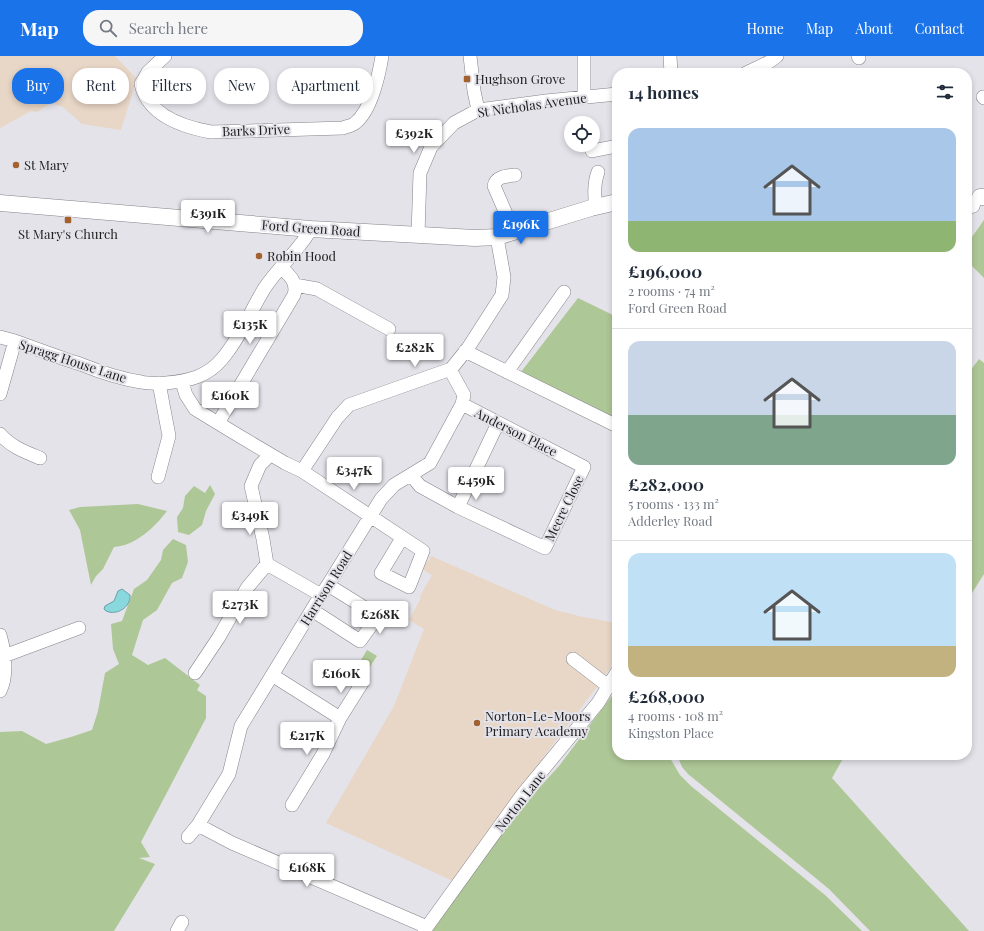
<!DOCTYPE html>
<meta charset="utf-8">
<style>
body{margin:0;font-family:"Playfair Display",serif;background:#f6f6f7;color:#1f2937;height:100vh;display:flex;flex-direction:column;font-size:15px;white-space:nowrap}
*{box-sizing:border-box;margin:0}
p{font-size:13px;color:#747a83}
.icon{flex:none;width:22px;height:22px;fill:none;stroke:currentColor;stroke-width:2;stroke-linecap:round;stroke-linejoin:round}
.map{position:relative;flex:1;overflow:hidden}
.panel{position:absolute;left:612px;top:12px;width:360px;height:692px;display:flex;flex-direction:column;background:#fff;border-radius:16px;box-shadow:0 2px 6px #0003}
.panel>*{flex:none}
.banner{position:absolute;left:12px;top:12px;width:380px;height:36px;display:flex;gap:8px}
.controls{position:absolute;left:564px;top:60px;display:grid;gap:8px}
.controls a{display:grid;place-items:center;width:36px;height:36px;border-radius:50%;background:#fff;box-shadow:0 2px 6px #0003;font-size:20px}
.price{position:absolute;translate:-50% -34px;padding:0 9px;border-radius:4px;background:#fff;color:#222;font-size:13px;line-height:26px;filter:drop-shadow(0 1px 2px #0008)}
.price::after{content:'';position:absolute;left:50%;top:24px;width:12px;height:9px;margin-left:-6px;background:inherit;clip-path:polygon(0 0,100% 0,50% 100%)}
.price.selected{background:#1a73e8;color:#fff}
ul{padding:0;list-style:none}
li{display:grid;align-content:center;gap:8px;height:212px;padding:0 16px}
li+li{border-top:1px solid #e0e1e3}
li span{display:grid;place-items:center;height:124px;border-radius:12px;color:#555}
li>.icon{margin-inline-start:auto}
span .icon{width:72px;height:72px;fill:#fffc;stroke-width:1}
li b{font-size:17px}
h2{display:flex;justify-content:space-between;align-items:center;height:48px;padding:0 16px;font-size:17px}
.pill{padding:0 14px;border-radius:16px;background:#fff;box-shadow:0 2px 6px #0003;font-size:14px;line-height:36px}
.pill.selected{background:#1a73e8;color:#fff}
header{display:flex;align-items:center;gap:24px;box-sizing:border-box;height:56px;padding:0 20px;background:#1a73e8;color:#fff}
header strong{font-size:19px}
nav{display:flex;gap:22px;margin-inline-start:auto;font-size:14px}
.search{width:280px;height:36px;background:#f6f6f7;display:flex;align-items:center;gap:10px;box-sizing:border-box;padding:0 14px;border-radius:16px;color:#747a83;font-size:15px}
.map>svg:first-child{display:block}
</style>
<header>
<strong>Map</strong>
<div class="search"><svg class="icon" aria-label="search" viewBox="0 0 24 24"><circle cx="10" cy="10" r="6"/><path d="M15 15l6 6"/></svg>Search here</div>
<nav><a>Home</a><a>Map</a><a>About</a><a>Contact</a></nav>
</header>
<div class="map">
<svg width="984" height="875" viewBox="0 0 984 875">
<rect width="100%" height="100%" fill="#e4e3ea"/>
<!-- education -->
<path fill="#e8d6c6" d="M0,0H115L137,23L121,74L82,68L63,51L51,47L37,56L31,55L0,72Z
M431,500L555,554L583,561L617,567V602L600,627L556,684L453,825L326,767L394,650L424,573L409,564L421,542L420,540L432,519L420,512L430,503Z"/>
<!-- green -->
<path fill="#aec796" d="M984,164V222L967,205V188Z
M578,242L617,261V368L521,316Z
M979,303L984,307V518L967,545V319Z
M210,429L215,438L206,455L202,469L189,479L178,476L177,461L183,452L185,440L194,430L205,437Z
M138,448L167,455C155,471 135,490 114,491L103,513L96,520L91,529L80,474L69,454L80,451Z
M173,483L186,489L188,506L182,522L172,527L157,554L143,564L132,599L148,609L165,602L200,629L197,634L206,640V662L141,786L150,801L139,802L155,808L114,875H0V676L22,675L46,688L71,681L92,674L98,655L105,617L119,608L113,593L111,568L122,565L134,533L147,524L161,504L163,494Z
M367,594L377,600L361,624L352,619Z
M617,633V699H670V702L680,719L691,730L825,839L862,875H431L519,754L559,710Z
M677,699H845L832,722L969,875H870L829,833L688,718L682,711Z"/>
<!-- water -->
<path fill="#89d8dd" stroke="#6aa1a5" d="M122,533L130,539C131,551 117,560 106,555L104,553L105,550L114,545L118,535Z"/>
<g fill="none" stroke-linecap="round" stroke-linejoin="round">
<defs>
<path id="minor" d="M165,0L148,16L141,28C148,59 183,71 211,76L343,72C347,70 352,70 355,67C371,55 379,19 382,0
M470,0L474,35L478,54
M670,0L671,17
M858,0L859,2
M746,17L769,6L777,0
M584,41V0
M983,41L984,42
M592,95L617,90
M596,151C594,139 594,127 598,116
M514,176L494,130C496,120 507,120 515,119
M418,179L420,117L431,91L454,67L478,54L546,45L617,38
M295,229L317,233L389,273
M0,281L15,285C37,293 58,301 80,308C100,316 121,323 141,326C149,328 158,327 166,327C188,325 207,321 222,303C240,282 250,256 264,233C278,211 299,195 311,173
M465,295L617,370
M507,316L564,236
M182,326L186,339L195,353L241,381L285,407L302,415L423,495L409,531L381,517L402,482
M0,338L15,285
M218,367L294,239C298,226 289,219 281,211
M0,378C11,391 25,396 40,402
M271,399L267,402L260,409L251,430L263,483L267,508L321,539
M302,415L337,362L349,349L451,313L468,292L502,239L504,221L497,181
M411,419L420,430L458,451L545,492L584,411L462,348
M158,421L169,380L159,327
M458,451L498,367
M312,554L360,585L378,560L328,529
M0,579C5,596 8,619 0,635
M4,600L79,572
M573,603L608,630
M195,617L219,581L247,532L267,508
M272,619L340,662
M292,749L323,698L340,662L362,627
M198,769L232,787L427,871
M188,781L198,769L229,718L241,670L321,539L328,529L381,443L394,429L430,407L462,348L464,339L453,319L451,313
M177,875L182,866
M424,875L522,739L598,647L617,616"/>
<path id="major" d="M980,141H984
M0,147L311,173L475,182L497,181L591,152L617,146
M967,150L972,149"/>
</defs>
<!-- minor casing -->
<use href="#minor" stroke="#84838a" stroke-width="14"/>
<!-- major casing -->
<use href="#major" stroke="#84838a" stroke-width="17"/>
<!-- minor -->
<use href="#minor" stroke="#fff" stroke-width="13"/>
<!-- major -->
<use href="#major" stroke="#fff" stroke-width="16"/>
</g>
<!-- markers -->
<g fill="#a46130" stroke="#e4e3ea" stroke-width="1.5">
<rect x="463" y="19" width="8" height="8" rx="2"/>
<circle cx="16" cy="109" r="4"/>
<rect x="64" y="160" width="8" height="8" rx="2"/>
<circle cx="259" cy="200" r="4"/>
<circle cx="477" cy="667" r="4"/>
</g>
<g text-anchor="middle" stroke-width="4" stroke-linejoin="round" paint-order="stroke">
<!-- poi labels -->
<g font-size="13" fill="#202022" stroke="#e4e3ea" text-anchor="start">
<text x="475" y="28">Hughson Grove</text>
<text x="24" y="114">St Mary</text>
<text x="68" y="183" text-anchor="middle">St Mary's Church</text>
<text x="267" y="205">Robin Hood</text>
<text x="485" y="665">Norton-Le-Moors<tspan x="485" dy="15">Primary Academy</tspan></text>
</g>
<!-- street labels -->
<g font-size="13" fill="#202022" stroke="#e4e3ea">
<text transform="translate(532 49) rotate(-8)" y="5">St Nicholas Avenue</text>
<text transform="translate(256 74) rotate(-2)" y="5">Barks Drive</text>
<text transform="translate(311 172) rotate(4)" y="5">Ford Green Road</text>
<text transform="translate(73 305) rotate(18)" y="5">Spragg House Lane</text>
<text transform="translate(516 376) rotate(27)" y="5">Anderson Place</text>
<text transform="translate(564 452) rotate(-64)" y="5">Meere Close</text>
<text transform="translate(326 532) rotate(-58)" y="5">Harrison Road</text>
<text transform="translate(520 745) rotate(-52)" y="5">Norton Lane</text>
</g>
</g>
</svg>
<div class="controls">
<a><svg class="icon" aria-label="locate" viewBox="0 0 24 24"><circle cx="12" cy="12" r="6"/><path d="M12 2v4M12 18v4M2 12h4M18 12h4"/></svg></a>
</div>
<b class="price" style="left:414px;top:98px">£392K</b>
<b class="price" style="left:208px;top:178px">£391K</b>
<b class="price selected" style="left:521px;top:189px">£196K</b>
<b class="price" style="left:250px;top:289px">£135K</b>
<b class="price" style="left:415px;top:312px">£282K</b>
<b class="price" style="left:230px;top:360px">£160K</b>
<b class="price" style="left:354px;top:435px">£347K</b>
<b class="price" style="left:476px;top:445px">£459K</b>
<b class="price" style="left:250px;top:480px">£349K</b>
<b class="price" style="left:240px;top:569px">£273K</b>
<b class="price" style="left:380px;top:579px">£268K</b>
<b class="price" style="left:341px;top:638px">£160K</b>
<b class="price" style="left:307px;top:700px">£217K</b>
<b class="price" style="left:307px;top:832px">£168K</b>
<div class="banner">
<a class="pill selected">Buy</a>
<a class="pill">Rent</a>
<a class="pill">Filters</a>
<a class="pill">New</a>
<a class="pill">Apartment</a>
</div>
<section class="panel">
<h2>14 homes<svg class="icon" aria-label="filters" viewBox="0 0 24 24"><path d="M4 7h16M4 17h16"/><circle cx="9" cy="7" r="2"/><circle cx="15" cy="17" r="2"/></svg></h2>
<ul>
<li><span style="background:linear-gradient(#a9c7e8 75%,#8fb573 0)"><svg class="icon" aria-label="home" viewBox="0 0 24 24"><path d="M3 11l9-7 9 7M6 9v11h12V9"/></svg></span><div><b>£196,000</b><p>2 rooms · 74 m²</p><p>Ford Green Road</p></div></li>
<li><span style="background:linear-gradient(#c9d6e8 60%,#7fa58c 0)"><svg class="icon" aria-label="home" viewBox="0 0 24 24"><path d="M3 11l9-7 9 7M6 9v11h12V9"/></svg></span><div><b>£282,000</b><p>5 rooms · 133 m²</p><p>Adderley Road</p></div></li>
<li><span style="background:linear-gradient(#bfe0f5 75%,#c2b280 0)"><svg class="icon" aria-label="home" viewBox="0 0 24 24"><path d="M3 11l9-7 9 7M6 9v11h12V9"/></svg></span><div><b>£268,000</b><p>4 rooms · 108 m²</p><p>Kingston Place</p></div></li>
</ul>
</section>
</div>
